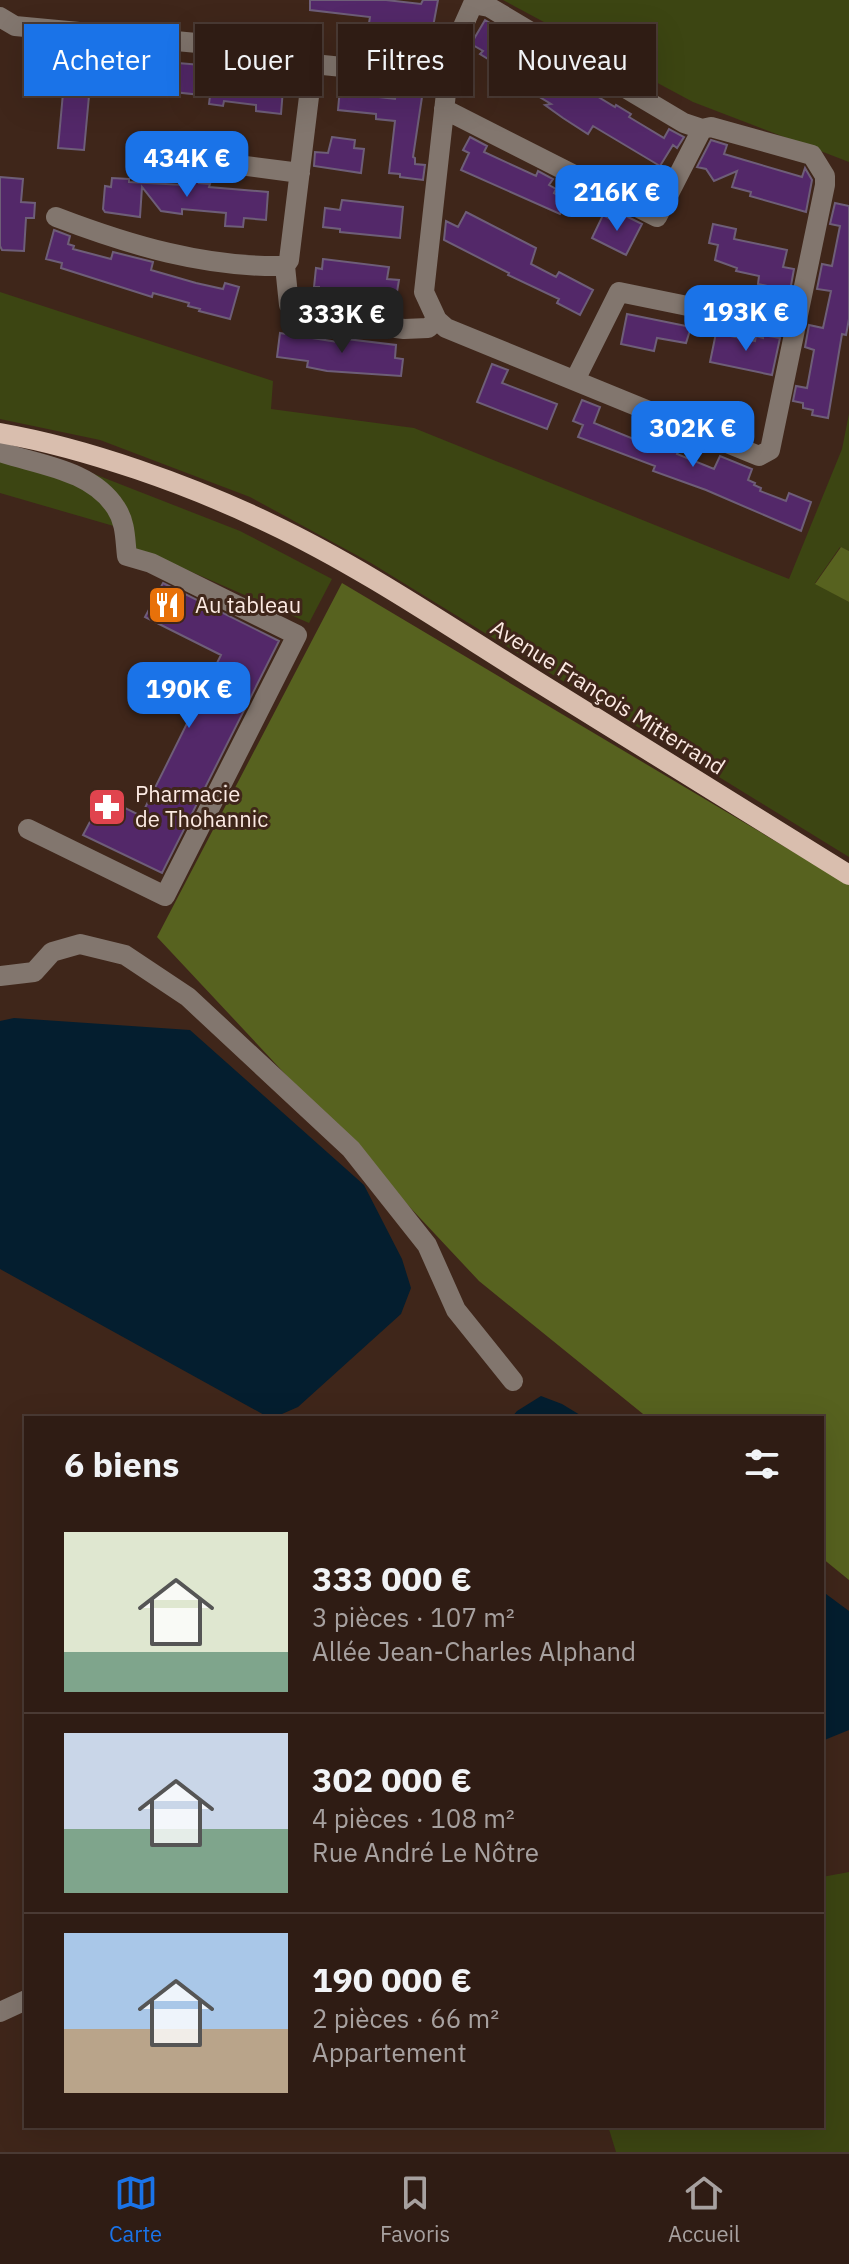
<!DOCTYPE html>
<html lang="fr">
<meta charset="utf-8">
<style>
body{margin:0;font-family:"IBM Plex Sans",sans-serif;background:#3b2922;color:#f1f3f6;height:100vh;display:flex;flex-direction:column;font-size:30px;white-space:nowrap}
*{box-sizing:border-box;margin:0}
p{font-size:26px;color:#a7a1a0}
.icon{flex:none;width:44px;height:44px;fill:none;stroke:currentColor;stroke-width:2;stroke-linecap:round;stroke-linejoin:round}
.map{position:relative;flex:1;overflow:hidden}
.panel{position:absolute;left:24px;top:1416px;width:800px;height:712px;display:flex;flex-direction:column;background:#2f1c14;border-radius:0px;box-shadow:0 8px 32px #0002,0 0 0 2px #4a3a34}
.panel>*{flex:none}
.top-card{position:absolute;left:24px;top:24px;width:802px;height:72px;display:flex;gap:16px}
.price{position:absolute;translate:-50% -68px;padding:0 18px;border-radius:16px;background:#1a73e8;color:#fff;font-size:26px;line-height:52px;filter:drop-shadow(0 2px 4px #0008)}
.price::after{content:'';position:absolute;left:50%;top:48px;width:24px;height:18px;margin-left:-12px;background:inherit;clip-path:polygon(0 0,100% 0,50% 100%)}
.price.active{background:#222;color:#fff}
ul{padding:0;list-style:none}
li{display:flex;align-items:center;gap:24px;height:200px;padding:0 40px}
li+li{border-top:2px solid #4a3a34}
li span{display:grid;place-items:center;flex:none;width:224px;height:160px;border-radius:0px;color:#555}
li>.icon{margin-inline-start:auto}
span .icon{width:96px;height:96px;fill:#fffc;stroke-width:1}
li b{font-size:34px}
h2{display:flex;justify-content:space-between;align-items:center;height:96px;padding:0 40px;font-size:34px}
.pill{padding:0 28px;border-radius:0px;background:#2f1c14;box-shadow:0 8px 32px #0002,0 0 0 2px #4a3a34;font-size:28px;line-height:72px}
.pill.active{background:#1a73e8;color:#fff}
.dock{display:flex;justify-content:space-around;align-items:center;height:112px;border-top:2px solid #4a3a34;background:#2f1c14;font-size:22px;color:#a7a1a0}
.dock a{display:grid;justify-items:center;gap:4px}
.dock .active{color:#1a73e8}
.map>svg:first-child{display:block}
</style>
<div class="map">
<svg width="849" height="2152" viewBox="0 0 849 2152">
<rect width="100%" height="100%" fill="#3f261a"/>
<!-- green -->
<path fill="#3c4512" d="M503,0H849V162L693,102Z
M0,292L273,381L271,409L414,428L789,579L842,449L849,414V551L840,547L815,583L849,602V857L371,563L250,497L100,440L0,419Z
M0,449L66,463L240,531L332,579L309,623L146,552L121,545L124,529L0,493Z
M849,1872V2152H616L608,2126H822V1877Z"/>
<!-- forest -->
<path fill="#57621f" d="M841,547L849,551V602L815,584Z
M342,583L849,885V1580L822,1558V1418H648L479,1281L157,937Z"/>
<!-- water -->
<path fill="#041e2f" d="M14,1018L190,1030L364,1185L402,1259L411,1288L401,1314L298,1407L282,1414L266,1416L0,1269V1021Z
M541,1396L562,1404L585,1418H511L517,1411Z
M822,1591L849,1611V1730L822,1741Z"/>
<!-- building -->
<path fill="#532869" stroke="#6e5e78" stroke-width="2" d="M310,0H386L421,4L423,0H438L432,32L369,23L370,17L310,10Z
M485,20L502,30L498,36L615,107L616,105L631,114L629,117L664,138L669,129L684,137L677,148L673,145L660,166L593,126L588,134L563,118L545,105L551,104L533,93L535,88L480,54L483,51L471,44Z
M141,51L161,53L160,59L166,60V62L213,66V62L228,63V71L265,75L266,62L285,64L281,114L256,111V105L224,101L223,106L209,104L210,96L155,90V80L139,78Z
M76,83L90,85L84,150L58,148L63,93L75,94Z
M340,88L362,91V95L395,99L396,93L422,97L413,157L415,158V164L425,165L423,180L400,177V174L389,173L395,121L376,119V114L338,110Z
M332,137L355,140L354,148L364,149L361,173L314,166L315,152L328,153Z
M470,137L487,146L484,152L536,176L538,171L553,179L549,185L556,189L554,193L567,200L560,214L461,170L469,153L463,150Z
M711,140L727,145L724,154L802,177L805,168L812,180L806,212L750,196L751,192L732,187L737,171L714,181L706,169L697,167Z
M186,171L199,173V183L210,184L209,187L268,192L266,220L244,218L243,227L225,226L226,213L182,209V214L161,211L142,187L140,217L105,212L103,209L105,186L111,187L112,178L129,179V182L184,185Z
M0,177L23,179L21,202L35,203L34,218H26L24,251L2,250L0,246Z
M342,200L403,207L400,238L340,232V229L323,227L325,208L340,210Z
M835,203L849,206V319L846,335L842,334L828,418L812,415L813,410L803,408V403L793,401L796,386L807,388L814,350L805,347L809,325L823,328L831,291L817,289L822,264L832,266L840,226L830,224Z
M466,212L536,248L531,264L556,277L559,272L593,290L580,315L557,303L559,299L508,275L509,273L444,240L446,221L458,227Z
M622,214L642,224L626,255L592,238L603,215L618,223Z
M713,224L736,229L734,239L787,250L783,267L794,269L790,291L758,284L759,276L736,271L737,268L715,260L718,245L709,243Z
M54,230L70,236L68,244L74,246L73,249L111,259L113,252L153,262L151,270L196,283L223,289L225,283L239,287L230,319L199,311L200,309L188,306L189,303L153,293L152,297L61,268L62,263L46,259Z
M323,259L389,267L387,279L399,280L396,298L388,297L384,302L375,295L319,290V287H314L316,268L322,269Z
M627,314L691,327L686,343L657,338L654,351L621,344Z
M280,333L338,342V338L396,345L395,358L403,359L401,376L327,371L307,367L308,361L277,357Z
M716,333L755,341L756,336L763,338V335L780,338L772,375L710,362Z
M492,364L508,370L502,383L557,404L547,429L477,402Z
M582,400L600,407L594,423L636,440L642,425L683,441L677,454L714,469L720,456L752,469L748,480L755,483L754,485L761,488L760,491L786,501L789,493L811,502L801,531L706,490L653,471L655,466L578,437L583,425L573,421Z
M163,583L279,641L162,873L83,835L103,797L141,816L221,655L145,617Z"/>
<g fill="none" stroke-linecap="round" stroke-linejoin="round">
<!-- minor -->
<path stroke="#82766e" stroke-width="20" d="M0,17L15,26L294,52L313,64L432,76L446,93L424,292L437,320L446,328L759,456L770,450L825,185V176L812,155L711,127L702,129L684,123L489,7L473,4L452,51L432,76
M444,109L657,217L702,129
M140,152L300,173
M56,217C129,245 206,268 285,266L289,260L313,64
M285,266L289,305L301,316L404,329L428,328L437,320
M575,380L619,292L795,328
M0,452C39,465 92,470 116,508C126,523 125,540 127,556L151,563L297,635L165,896L28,829
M0,976L34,972L52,952L80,944L125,955L188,997L351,1149L427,1245L456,1310L513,1381
M0,2012L26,2000"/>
<!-- major -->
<path stroke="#d9beae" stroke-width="20" d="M0,433C86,448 190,485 269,523C360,566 445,624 530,677C637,743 743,809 849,875"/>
</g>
<!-- icons -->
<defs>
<symbol id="restaurant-square" viewBox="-11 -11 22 22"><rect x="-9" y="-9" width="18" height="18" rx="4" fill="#e8710a" stroke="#3f261a"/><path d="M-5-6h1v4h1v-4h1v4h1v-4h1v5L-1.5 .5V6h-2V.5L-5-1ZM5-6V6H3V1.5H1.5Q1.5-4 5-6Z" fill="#fff"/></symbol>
<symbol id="pharmacy-square" viewBox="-11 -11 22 22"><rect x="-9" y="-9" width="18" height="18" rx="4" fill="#e0444e" stroke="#3f261a"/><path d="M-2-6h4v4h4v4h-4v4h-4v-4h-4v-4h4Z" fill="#fff"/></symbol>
</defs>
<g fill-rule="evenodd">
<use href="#restaurant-square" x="145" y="583" width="44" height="44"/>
<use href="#pharmacy-square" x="85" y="785" width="44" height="44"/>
</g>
<g text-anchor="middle" stroke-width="6" stroke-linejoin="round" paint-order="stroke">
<!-- poi labels -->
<g font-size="22" fill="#fceae3" stroke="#3f261a" text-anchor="start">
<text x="195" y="613">Au tableau</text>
<text x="135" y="802">Pharmacie<tspan x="135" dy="25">de Thohannic</tspan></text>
</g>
<!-- street labels -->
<g font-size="22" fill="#fceae3" stroke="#3f261a">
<text transform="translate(608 697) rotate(32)" y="8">Avenue François Mitterrand</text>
</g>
</g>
</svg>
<b class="price" style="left:187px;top:199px">434K €</b>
<b class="price" style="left:617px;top:233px">216K €</b>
<b class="price" style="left:746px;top:353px">193K €</b>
<b class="price active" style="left:342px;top:355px">333K €</b>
<b class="price" style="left:693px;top:469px">302K €</b>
<b class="price" style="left:189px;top:730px">190K €</b>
<div class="top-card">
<a class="pill active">Acheter</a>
<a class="pill">Louer</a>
<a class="pill">Filtres</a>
<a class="pill">Nouveau</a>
</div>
<section class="panel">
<h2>6 biens<svg class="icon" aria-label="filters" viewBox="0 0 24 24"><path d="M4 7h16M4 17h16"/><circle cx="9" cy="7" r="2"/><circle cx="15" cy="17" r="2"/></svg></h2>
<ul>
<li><span style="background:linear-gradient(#dfe7d0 75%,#7fa58c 0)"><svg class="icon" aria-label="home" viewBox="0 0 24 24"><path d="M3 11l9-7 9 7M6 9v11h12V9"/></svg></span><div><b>333 000 €</b><p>3 pièces · 107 m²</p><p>Allée Jean-Charles Alphand</p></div></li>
<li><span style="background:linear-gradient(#c9d6e8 60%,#7fa58c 0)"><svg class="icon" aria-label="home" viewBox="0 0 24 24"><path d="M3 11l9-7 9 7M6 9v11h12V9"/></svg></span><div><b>302 000 €</b><p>4 pièces · 108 m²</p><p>Rue André Le Nôtre</p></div></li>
<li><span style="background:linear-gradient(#a9c7e8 60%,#b9a48a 0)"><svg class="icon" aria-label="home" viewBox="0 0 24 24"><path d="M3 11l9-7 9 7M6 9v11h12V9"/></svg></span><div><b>190 000 €</b><p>2 pièces · 66 m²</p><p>Appartement</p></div></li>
</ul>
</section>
</div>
<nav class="dock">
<a class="active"><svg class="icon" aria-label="map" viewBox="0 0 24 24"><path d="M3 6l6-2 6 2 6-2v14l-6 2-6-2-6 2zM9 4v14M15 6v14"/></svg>Carte</a>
<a><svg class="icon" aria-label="saved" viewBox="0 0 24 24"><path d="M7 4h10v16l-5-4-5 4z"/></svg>Favoris</a>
<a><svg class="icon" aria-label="home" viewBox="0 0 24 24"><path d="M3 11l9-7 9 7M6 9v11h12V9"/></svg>Accueil</a>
</nav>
